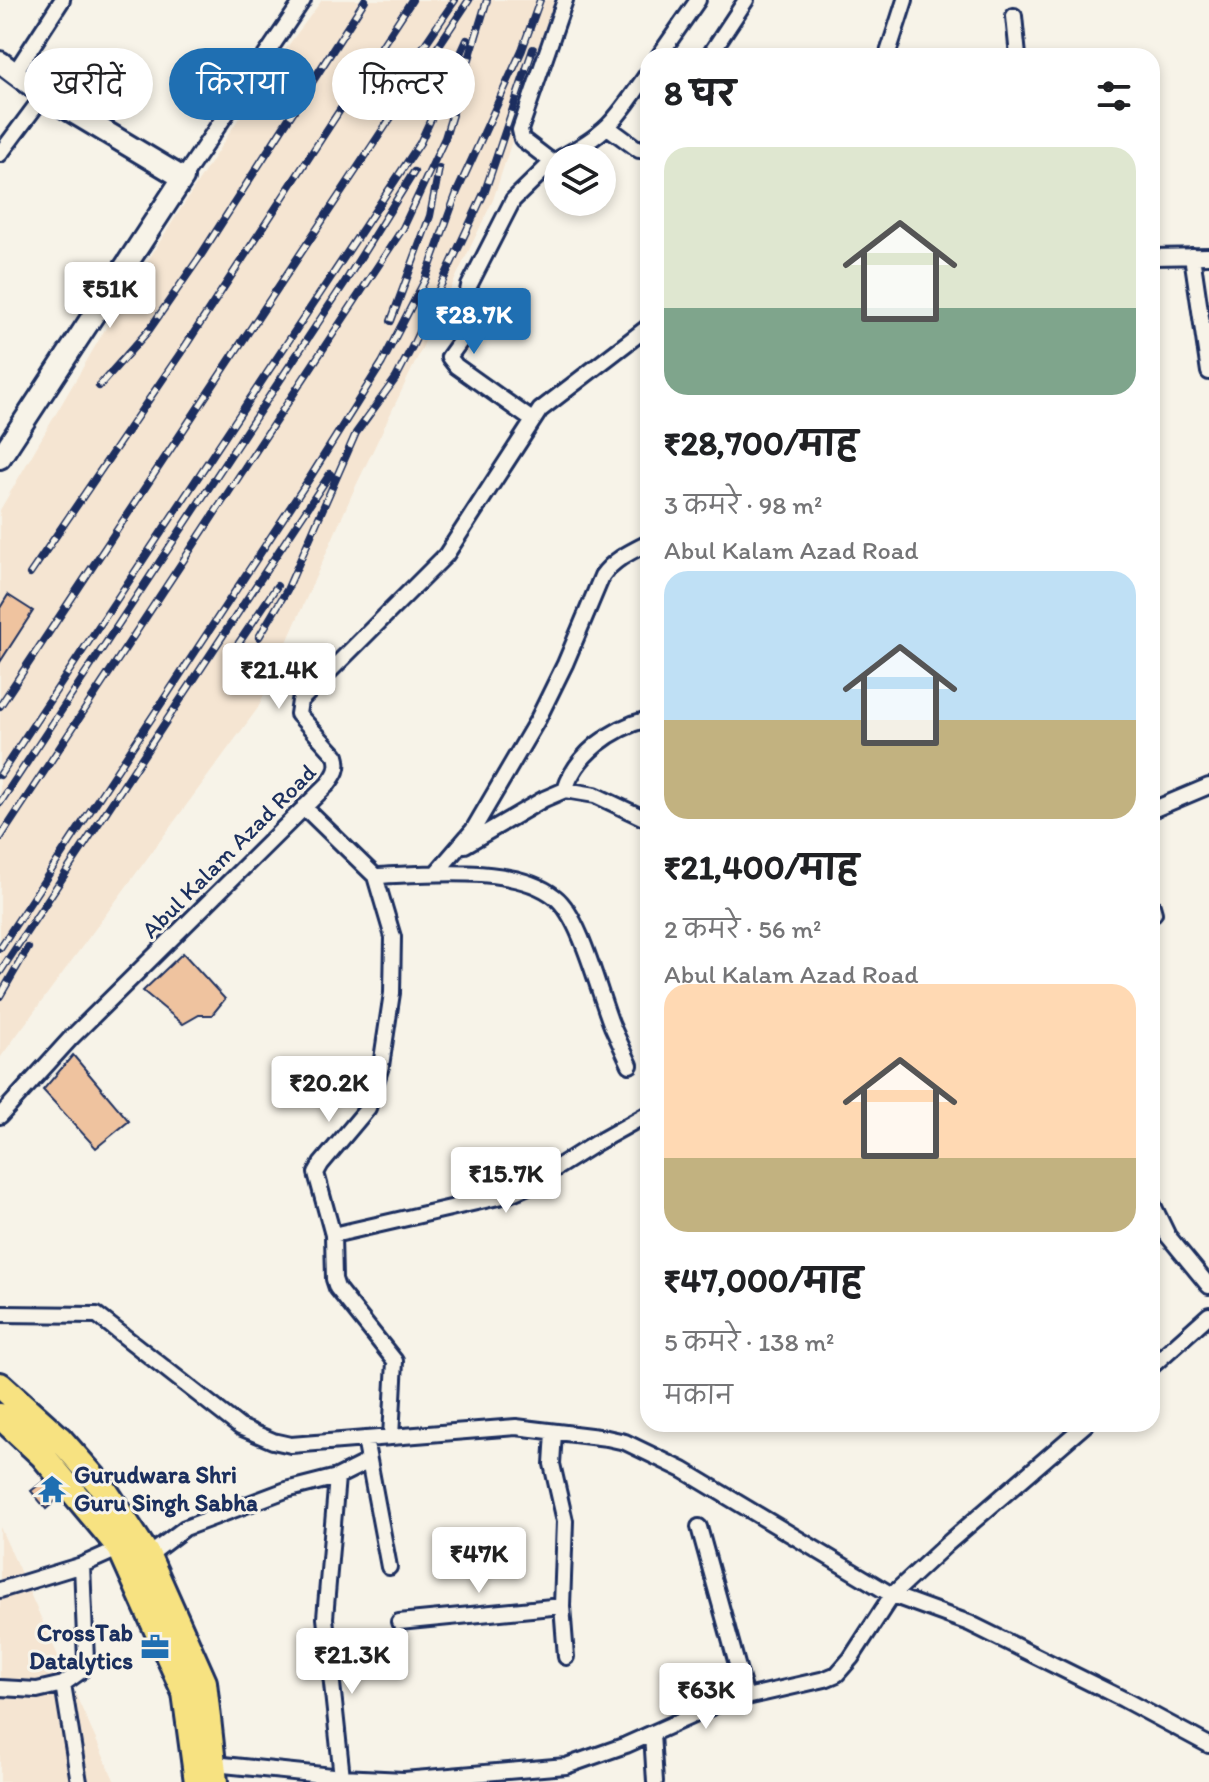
<!DOCTYPE html>
<html lang="hi">
<meta charset="utf-8">
<style>
body{margin:0;font-family:Itim,"Playpen Sans Deva",sans-serif;background:#f2f2f2;color:#202124;height:100vh;display:flex;flex-direction:column;font-size:30px;white-space:nowrap}
*{box-sizing:border-box;margin:0}
p{font-size:26px;color:#757577}
.icon{flex:none;width:44px;height:44px;fill:none;stroke:currentColor;stroke-width:2;stroke-linecap:round;stroke-linejoin:round}
.map{position:relative;flex:1;overflow:hidden}
.panel{position:absolute;left:640px;top:48px;width:520px;height:1384px;display:flex;flex-direction:column;background:#fff;border-radius:24px;box-shadow:0 4px 12px #0003}
.panel>*{flex:none}
.guide{position:absolute;left:24px;top:48px;width:496px;height:72px;display:flex;gap:16px}
.fabs{position:absolute;left:544px;top:144px;display:grid;gap:16px}
.fabs a{display:grid;place-items:center;width:72px;height:72px;border-radius:50%;background:#fff;box-shadow:0 4px 12px #0003;font-size:40px}
.price{position:absolute;translate:-50% -68px;padding:0 18px;border-radius:8px;background:#fff;color:#222;font-size:26px;line-height:52px;filter:drop-shadow(0 2px 4px #0008)}
.price::after{content:'';position:absolute;left:50%;top:48px;width:24px;height:18px;margin-left:-12px;background:inherit;clip-path:polygon(0 0,100% 0,50% 100%)}
.price.active{background:#1f6fb2;color:#fff}
ul{padding:0;list-style:none}
li{display:grid;align-content:center;gap:16px;height:424px;padding:0 24px}
li span{display:grid;place-items:center;height:248px;border-radius:24px;color:#555}
li>.icon{margin-inline-start:auto}
span .icon{width:144px;height:144px;fill:#fffc;stroke-width:1}
li b{font-size:34px}
h2{display:flex;justify-content:space-between;align-items:center;height:96px;padding:0 24px;font-size:34px}
.tag{padding:0 28px;border-radius:36px;background:#fff;box-shadow:0 4px 12px #0003;font-size:28px;line-height:72px}
.tag.active{background:#1f6fb2;color:#fff}
.map>svg:first-child{display:block}
</style>
<div class="map">
<svg width="1209" height="1782" viewBox="0 0 1209 1782">
<rect width="100%" height="100%" fill="#f7f3e8"/>
<filter id="ink" filterUnits="userSpaceOnUse"><feTurbulence type="fractalNoise" baseFrequency=".0125" numOctaves="2"/><feDisplacementMap in="SourceGraphic" scale="16" xChannelSelector="R" yChannelSelector="G"/><feConvolveMatrix kernelMatrix="1 2 1 2 8 2 1 2 1" color-interpolation-filters="sRGB"/></filter>
<g filter="url(#ink)">
<!-- built -->
<path fill="#f5e5d2" d="M322,0H557L493,200L353,492L258,708L0,1058V510L118,307L267,74Z
M0,1527L115,1782H0Z"/>
<!-- building -->
<path fill="#efc39f" stroke="#1b2f5e" stroke-width="2" d="M8,595L33,611L0,662V608Z
M183,953L225,999L212,1015H199L183,1024L143,991Z
M73,1055L129,1121L96,1148L43,1090Z
M50,1476L65,1493L46,1509L31,1491Z"/>
<g fill="none" stroke-linecap="round" stroke-linejoin="round">
<defs>
<path id="street" d="M1014,16L1018,56
M659,56L698,0
M709,56L746,0
M887,56L905,0
M14,74L62,0
M609,128L639,150L648,146
M0,154L44,95
M560,158C610,132 617,118 648,73
M183,178L303,0
M1192,256L1209,372
M1152,257L1209,256
M532,420L456,366L449,357L482,311L468,291L469,286L513,200L552,162L522,139L520,130L565,0
M565,790C576,754 612,728 648,719
M304,807L375,876L393,937L392,993L381,1066L368,1108L321,1164L316,1173L333,1235L334,1279L337,1288L395,1361L391,1437
M1152,810L1209,786
M465,845L544,799L565,790L595,795L648,820
M436,873L473,830L538,719L565,664L602,576C613,560 630,552 648,543
M375,876C425,874 514,864 555,897C581,917 599,994 612,1026C618,1039 624,1052 630,1065
M1152,906L1154,913
M0,1116L70,1039L328,784C335,775 340,768 336,756L298,714L300,701L446,555L540,410L648,327
M1152,1203L1168,1236L1209,1286
M333,1235L507,1195L526,1187L596,1143L648,1114
M0,1314L97,1315L240,1427L273,1441L291,1445L516,1427L607,1438L625,1442L683,1470L892,1595L969,1623L1123,1699L1209,1745
M1152,1366L1209,1315
M554,1432L552,1464L565,1521L562,1606L566,1657
M365,1439L389,1567
M699,1527L746,1697
M148,1556L185,1528L286,1490L337,1477
M0,1590L82,1565
M399,1622L562,1606
M0,1688L37,1690L63,1684
M652,1734L655,1782
M214,1764L342,1777L404,1780L566,1766L626,1745L720,1703L825,1679L837,1674L851,1658L892,1595L947,1544L1086,1424
M342,1777L325,1618L337,1477L369,1461
M79,1782L63,1684L81,1671L86,1660L82,1565L120,1548"/>
<path id="secondary" d="M0,62L44,95L183,178L0,458"/>
<path id="primary" d="M0,1385L60,1439L104,1489L148,1556L204,1682L215,1782
M0,1416L43,1456L120,1548L185,1693L197,1782"/>
</defs>
<!-- street casing -->
<use href="#street" stroke="#1b2f5e" stroke-width="20"/>
<!-- secondary casing -->
<use href="#secondary" stroke="#1b2f5e" stroke-width="26"/>
<!-- primary casing -->
<use href="#primary" stroke="#1b2f5e" stroke-width="30"/>
<!-- street -->
<use href="#street" stroke="#f7f3e8" stroke-width="14"/>
<!-- secondary -->
<use href="#secondary" stroke="#f7f3e8" stroke-width="20"/>
<!-- primary -->
<use href="#primary" stroke="#f7e281" stroke-width="24"/>
<defs>
<path id="rail" d="M419,53L455,0
M391,321L430,216L439,169
M99,386L149,330L199,258L365,0
M30,574L186,345L412,0
M259,637L287,590L356,433L396,378L412,347L485,191L533,49
M234,650L277,586
M0,706L469,0
M0,775L420,143L467,40
M0,803L345,282L414,172
M0,838L403,228L445,138L487,0
M0,948L311,476L382,363L425,280L457,192L522,50L540,0
M0,972L330,474
M0,996L28,948"/>
</defs>
<!-- rail casing -->
<use href="#rail" stroke="#1b2f5e" stroke-width="8"/>
<!-- rail -->
<use href="#rail" stroke="#f7f3e8" stroke-width="5" stroke-dasharray="15" stroke-linecap="butt"/>
</g>
</g>
<!-- icons -->
<defs>
<symbol id="temple-bare" viewBox="-9 -9 18 18"><path d="M0-6L5-2H3V0L6.5 2.5H4V6H1.5V3h-3V6H-4V2.5H-6.5L-3 0V-2H-5Z" fill="#1f6fb2" stroke="#f7f3e8" stroke-width="2.5" paint-order="stroke"/></symbol>
<symbol id="office-bare" viewBox="-9 -9 18 18"><path d="M-6-3h4V-5.5h4V-3h4V5H-6ZM-1-4.5V-3h2v-1.5ZM-6 0V1H6V0Z" fill="#1f6fb2" stroke="#f7f3e8" stroke-width="2.5" paint-order="stroke"/></symbol>
</defs>
<g fill-rule="evenodd">
<use href="#temple-bare" x="32" y="1469" width="40" height="40"/>
<use href="#office-bare" x="135" y="1627" width="40" height="40"/>
</g>
<g text-anchor="middle" stroke-width="6" stroke-linejoin="round" paint-order="stroke">
<!-- street labels -->
<g font-size="24" fill="#1b2f5e" stroke="#f7f3e8">
<text transform="translate(229 851) rotate(-45)" y="8">Abul Kalam Azad Road</text>
</g>
<!-- poi labels -->
<g font-size="24" font-weight="bold" fill="#1b2f5e" stroke="#f7f3e8" text-anchor="start">
<text x="74" y="1483">Gurudwara Shri<tspan x="74" dy="28">Guru Singh Sabha</tspan></text>
<text x="133" y="1641" text-anchor="end">CrossTab<tspan x="133" dy="28">Datalytics</tspan></text>
</g>
</g>
</svg>
<div class="fabs">
<a><svg class="icon" aria-label="layers" viewBox="0 0 24 24"><path d="M12 4l9 5-9 5-9-5zM3 14l9 5 9-5"/></svg></a>
</div>
<b class="price" style="left:110px;top:330px">₹51K</b>
<b class="price active" style="left:474px;top:356px">₹28.7K</b>
<b class="price" style="left:279px;top:711px">₹21.4K</b>
<b class="price" style="left:329px;top:1124px">₹20.2K</b>
<b class="price" style="left:506px;top:1215px">₹15.7K</b>
<b class="price" style="left:479px;top:1595px">₹47K</b>
<b class="price" style="left:352px;top:1696px">₹21.3K</b>
<b class="price" style="left:706px;top:1731px">₹63K</b>
<div class="guide">
<a class="tag">खरीदें</a>
<a class="tag active">किराया</a>
<a class="tag">फ़िल्टर</a>
</div>
<section class="panel">
<h2>8 घर<svg class="icon" aria-label="filters" viewBox="0 0 24 24"><path d="M4 7h16M4 17h16"/><circle cx="9" cy="7" r="2"/><circle cx="15" cy="17" r="2"/></svg></h2>
<ul>
<li><span style="background:linear-gradient(#dfe7d0 65%,#7fa58c 0)"><svg class="icon" aria-label="home" viewBox="0 0 24 24"><path d="M3 11l9-7 9 7M6 9v11h12V9"/></svg></span><div><b>₹28,700/माह</b><p>3 कमरे · 98 m²</p><p>Abul Kalam Azad Road</p></div></li>
<li><span style="background:linear-gradient(#bfe0f5 60%,#c2b280 0)"><svg class="icon" aria-label="home" viewBox="0 0 24 24"><path d="M3 11l9-7 9 7M6 9v11h12V9"/></svg></span><div><b>₹21,400/माह</b><p>2 कमरे · 56 m²</p><p>Abul Kalam Azad Road</p></div></li>
<li><span style="background:linear-gradient(#ffd9b3 70%,#c2b280 0)"><svg class="icon" aria-label="home" viewBox="0 0 24 24"><path d="M3 11l9-7 9 7M6 9v11h12V9"/></svg></span><div><b>₹47,000/माह</b><p>5 कमरे · 138 m²</p><p>मकान</p></div></li>
</ul>
</section>
</div>
